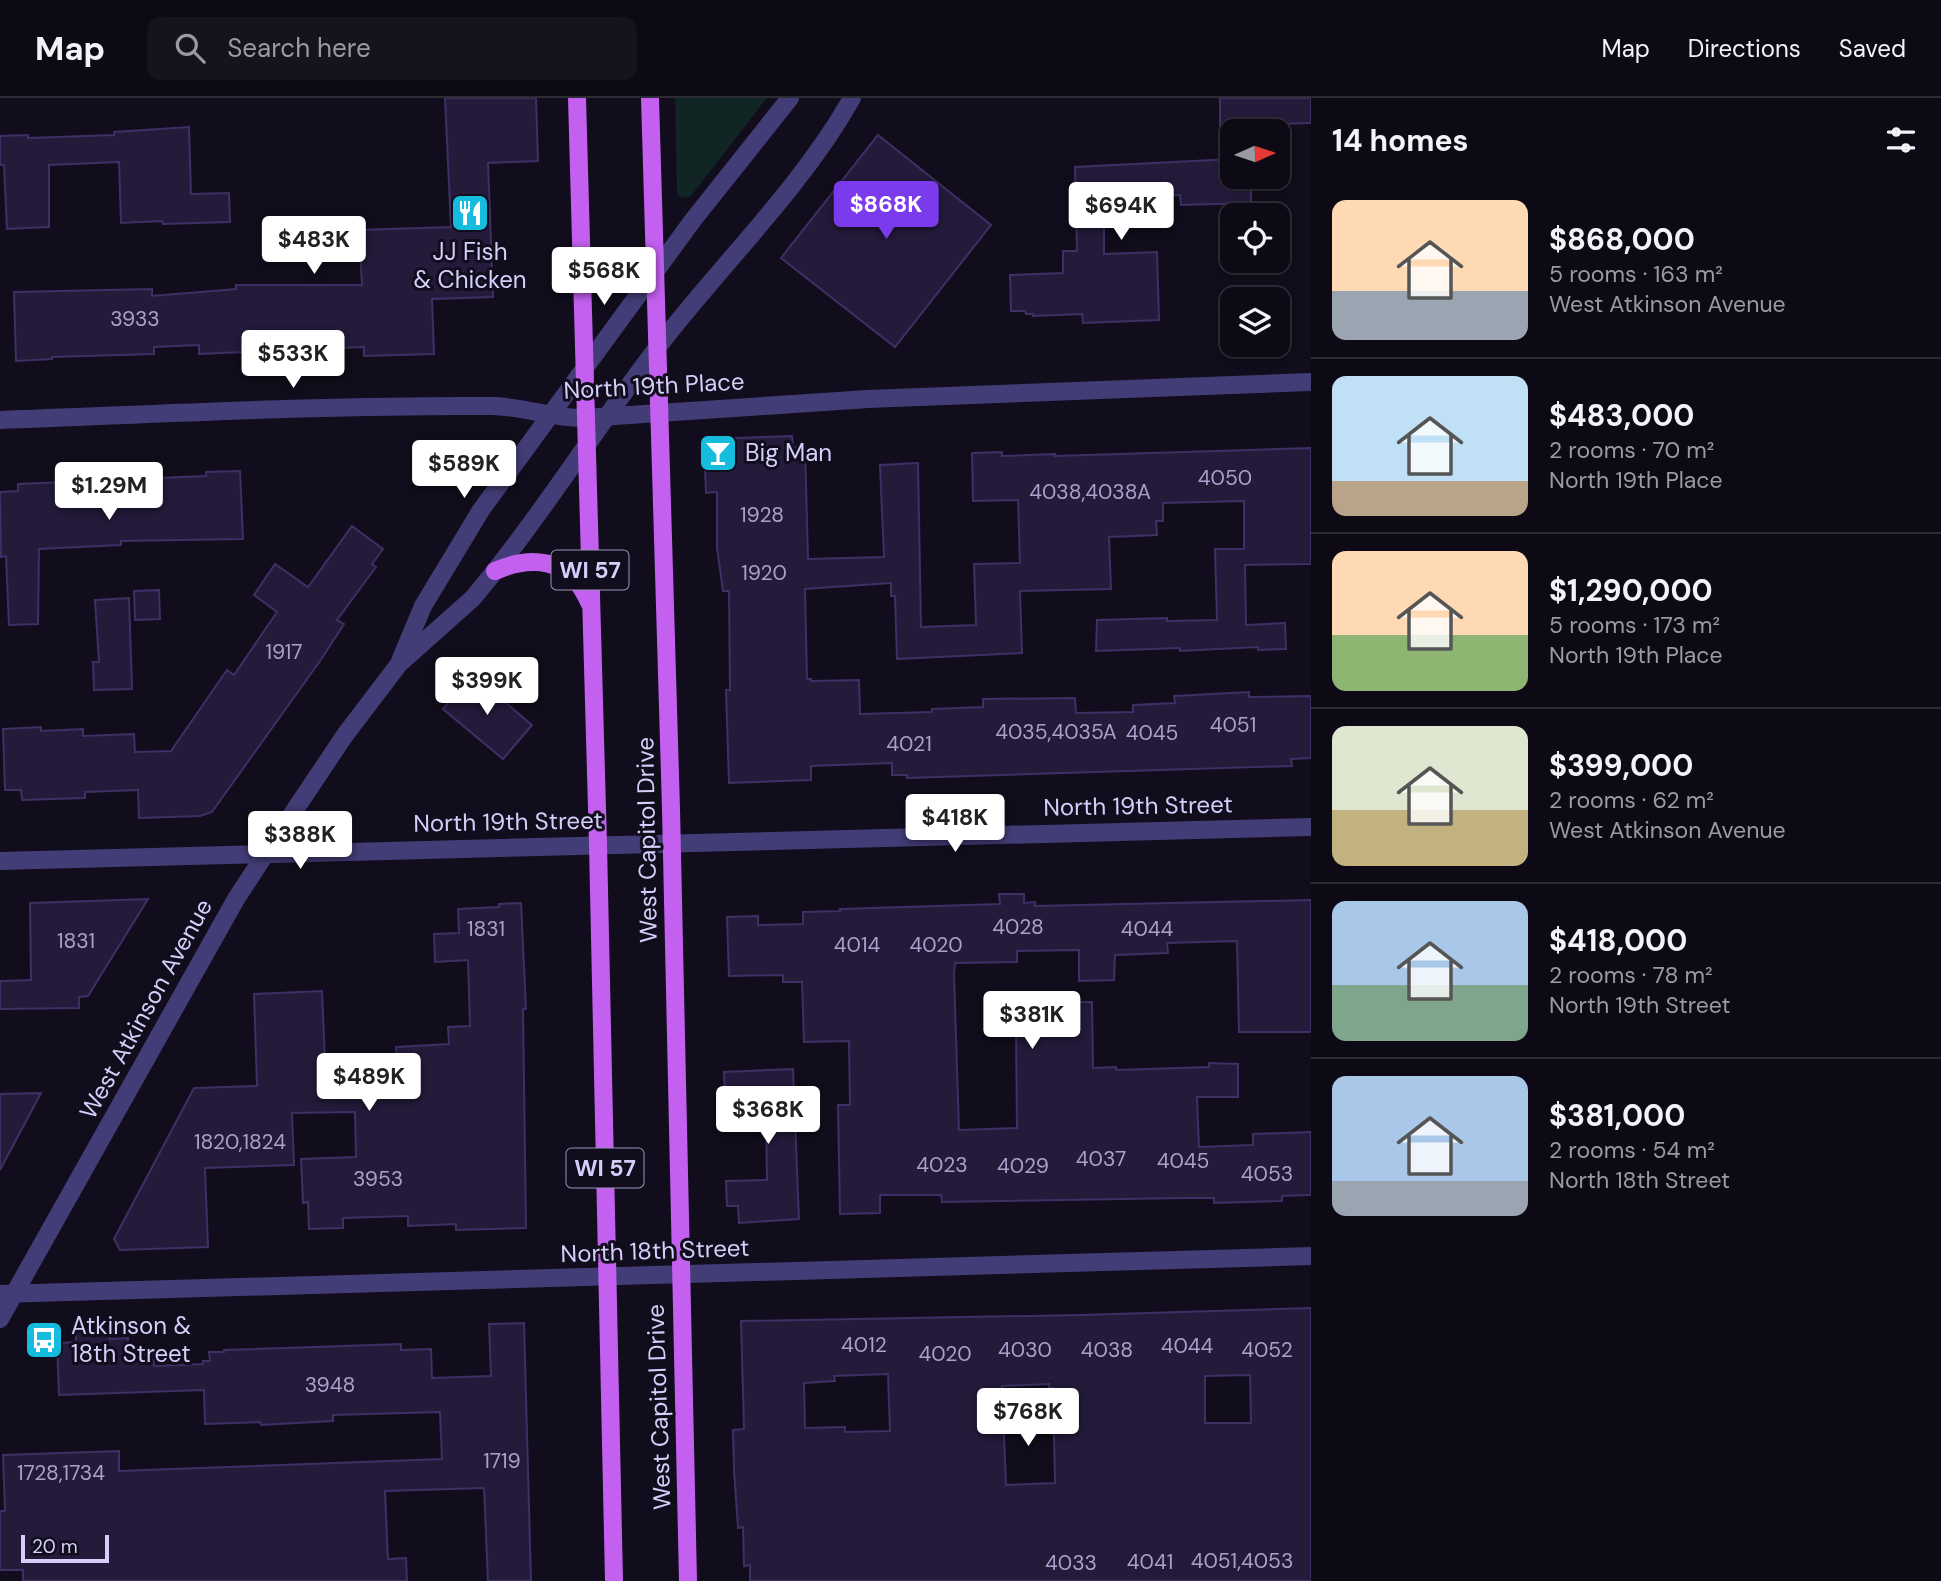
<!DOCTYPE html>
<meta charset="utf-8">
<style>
body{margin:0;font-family:"DM Sans",sans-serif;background:#16131e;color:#f1f3f6;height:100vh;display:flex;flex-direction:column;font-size:26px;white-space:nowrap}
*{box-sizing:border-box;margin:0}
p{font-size:23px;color:#9a9aa0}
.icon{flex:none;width:38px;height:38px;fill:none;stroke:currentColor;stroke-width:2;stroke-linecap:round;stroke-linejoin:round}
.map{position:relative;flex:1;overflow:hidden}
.sheet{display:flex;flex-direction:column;background:#0d0a15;width:630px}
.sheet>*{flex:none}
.needle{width:46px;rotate:87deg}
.fabs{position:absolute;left:1220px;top:21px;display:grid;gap:14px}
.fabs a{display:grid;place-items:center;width:70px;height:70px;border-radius:14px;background:#0d0a15;box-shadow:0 4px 10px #0003,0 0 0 2px #2d2b34;font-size:35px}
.scale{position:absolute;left:21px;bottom:18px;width:88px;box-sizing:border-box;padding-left:7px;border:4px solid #d6cefa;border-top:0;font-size:19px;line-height:24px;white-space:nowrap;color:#d6cefa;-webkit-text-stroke:5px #110d1c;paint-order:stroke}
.price{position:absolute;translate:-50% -60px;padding:0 16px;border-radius:7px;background:#fff;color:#222;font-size:23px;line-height:46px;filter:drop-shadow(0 2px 4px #0008)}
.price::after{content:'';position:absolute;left:50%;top:42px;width:21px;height:16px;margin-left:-10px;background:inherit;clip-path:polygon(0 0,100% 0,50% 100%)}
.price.selected{background:#7c3aed;color:#fff}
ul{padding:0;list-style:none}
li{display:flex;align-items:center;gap:21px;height:175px;padding:0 21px}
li+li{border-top:2px solid #2d2b34}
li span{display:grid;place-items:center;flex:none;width:196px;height:140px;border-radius:14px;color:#555}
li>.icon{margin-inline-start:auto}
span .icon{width:84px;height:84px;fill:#fffc;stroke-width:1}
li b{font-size:30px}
h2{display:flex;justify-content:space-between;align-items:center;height:84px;padding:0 21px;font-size:30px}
header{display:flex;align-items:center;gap:42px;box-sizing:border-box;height:98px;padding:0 35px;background:#0d0a15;border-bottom:2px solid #2d2b34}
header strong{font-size:33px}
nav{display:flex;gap:38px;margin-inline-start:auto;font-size:24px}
.search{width:490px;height:63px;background:#16131e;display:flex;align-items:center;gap:18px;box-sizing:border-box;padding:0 24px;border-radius:14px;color:#9a9aa0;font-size:26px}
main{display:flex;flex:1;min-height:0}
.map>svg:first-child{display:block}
</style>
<header>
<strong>Map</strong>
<div class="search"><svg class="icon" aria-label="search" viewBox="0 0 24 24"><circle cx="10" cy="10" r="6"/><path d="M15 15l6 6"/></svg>Search here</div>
<nav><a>Map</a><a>Directions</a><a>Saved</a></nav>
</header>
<main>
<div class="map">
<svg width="1311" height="1483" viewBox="0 0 1311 1483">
<rect width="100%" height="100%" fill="#110d1c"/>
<!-- green -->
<path fill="#112525" d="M675,0H767L691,98L686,100L678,98L677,92Z"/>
<!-- building -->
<path fill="#241b3b" stroke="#3e3065" stroke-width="2" fill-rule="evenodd" d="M445,0H536L538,63L488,65L493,199L432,201L434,256L364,258V249L199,256V247L154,249V256L52,259V261L16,263L14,194L152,191V198L236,191V187H362L359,132L451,129Z
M1220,0H1311V25L1220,28Z
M189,29L191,96L229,95L230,124L163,126L162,123L121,125L119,64L49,67V129L7,131L4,67H0V38L28,37V40L114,37V34Z
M878,37L991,127L895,249L781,160Z
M1232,61V79H1251V105L1181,107L1180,97L1104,100V156L1157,154L1159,222L1083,225L1082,216L1033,218V216H1026L1025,213H1011L1010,177L1063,175V153H1077L1075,69Z
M792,338L793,349H805L808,461L884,459L880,367L918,365L921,529L976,527L974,466L1020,465L1018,402L973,403L972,355L1002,354V358L1055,356V358L1311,350V466L1245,467L1246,527L1285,525L1286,551L1258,552V549L1180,553V550L1096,553L1097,522L1167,520V523L1217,522L1215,451H1244V403L1163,405V423H1156L1157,437L1109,439L1111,491L1020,493L1022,555L897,561L895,498H891V485L805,491L807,581H811V583L859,582L860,616L932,614V611L983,609V601L1075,600L1076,615L1133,614V607L1175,605L1174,598L1249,594V599L1311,598V660L1291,661L1292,668L907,680V677H892V665L811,668V682L729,685L726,592H730L729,493H723L717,450V394L706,395L704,347L712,341Z
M240,373L243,441L121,443V447L39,451L38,526L9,527L6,458L1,459L0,394L18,393V386L206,378V374Z
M352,428L383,451L372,466L376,469L337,522L344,526L320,563L212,714L200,718L139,720L138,692L85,694V700L22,702L21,692H5L3,631L41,629V633L83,631V638L134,636L135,654L171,653L227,572L234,577L277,514L254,497L275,466L308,489Z
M159,492L160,521L135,522L134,493Z
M129,500L132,591L94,592L93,564H99L95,502Z
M472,576L532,627L503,661L443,611Z
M999,796H1024V805L1035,804V808L1311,802V934H1239L1237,843L1167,845L1168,855L1115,857L1114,882L1079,883V852L1017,853V864L955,865L954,876L959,1032L1017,1030L1016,936H1005V904H1092L1093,970L1116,969V972L1209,969V965L1238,966V999H1197L1199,1049L1253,1047V1036L1311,1034V1097L1282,1098V1103L1214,1105V1100H1184L942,1104L941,1097H880V1115L840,1116L838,1007H850L849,943L804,944L802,884H783V877L729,878L727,819L758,818V827L803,826V814L840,813V811L1000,806Z
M148,801L88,898L79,899V910L0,911V883L31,882L30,805Z
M521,805L526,911H523L526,1130L456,1132V1126L408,1128V1118L343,1120V1130L309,1131L308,1104L303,1105L301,1061L356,1059L355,1014L292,1015L294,1067L205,1070L208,1149L120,1152L114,1141L194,990L257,988L254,896L322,893L326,988L398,985L396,949L449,946L448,929L470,928L468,862L435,864L434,836L459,835L458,811L499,809V806Z
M793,971L799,1121L739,1125L738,1108H727L726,1083L767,1082L766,1012L737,1013L736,996H725L724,974Z
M41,995L0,1072V996Z
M1311,1210V1483H750V1467L744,1468L743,1429L738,1430L734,1372L733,1332L744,1331L741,1223L1081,1217ZM888,1276L890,1333L845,1334V1329L805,1330L804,1285L835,1283L834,1278ZM1250,1277L1251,1325H1205V1278ZM1049,1286V1290H1053L1055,1385L1006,1387L1002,1288Z
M524,1225L531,1483H488L484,1390L385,1393L388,1461L406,1460L407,1483H23V1472H0V1413H5L3,1357L119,1353V1373L442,1361L440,1314L333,1317V1323L261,1327L260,1324L205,1326L204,1292L59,1297L57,1245L76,1244V1234L109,1233L110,1241L128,1240V1258L153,1257L154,1268L203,1266V1263H210L209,1254H224V1252L401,1246V1252L431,1251L432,1280L491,1278L489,1226Z"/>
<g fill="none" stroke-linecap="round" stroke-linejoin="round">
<!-- minor -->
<path stroke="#433d77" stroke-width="18" d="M0,322C163,316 327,307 491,308C523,308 553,321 585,320L868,301L1311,284
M0,763L1311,729
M0,1196L1311,1158"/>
<!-- tertiary -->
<path stroke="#433d77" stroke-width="18" d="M400,563L423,508L481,412L693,122L790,0
M0,1221L236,801L266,755L345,637L399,566L473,500L495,473C552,401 601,323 657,250C721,166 800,92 852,0"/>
<!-- primary -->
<path stroke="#c360ef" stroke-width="18" d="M577,0L598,746L614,1483
M650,0L671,711L688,1483
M495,473C522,461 554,458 576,483C582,489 586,498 590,506"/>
</g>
<!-- icons -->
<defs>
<symbol id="restaurant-square" viewBox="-11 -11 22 22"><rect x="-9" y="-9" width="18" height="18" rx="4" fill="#16bcdd" stroke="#110d1c"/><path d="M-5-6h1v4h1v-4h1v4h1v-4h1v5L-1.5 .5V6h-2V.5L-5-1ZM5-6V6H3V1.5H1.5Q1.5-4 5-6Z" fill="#fff"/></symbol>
<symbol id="bar-square" viewBox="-11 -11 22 22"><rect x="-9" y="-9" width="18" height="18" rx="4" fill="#16bcdd" stroke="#110d1c"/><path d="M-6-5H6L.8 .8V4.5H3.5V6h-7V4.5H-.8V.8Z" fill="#fff"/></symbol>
<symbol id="bus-square" viewBox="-11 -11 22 22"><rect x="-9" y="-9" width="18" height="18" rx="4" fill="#16bcdd" stroke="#110d1c"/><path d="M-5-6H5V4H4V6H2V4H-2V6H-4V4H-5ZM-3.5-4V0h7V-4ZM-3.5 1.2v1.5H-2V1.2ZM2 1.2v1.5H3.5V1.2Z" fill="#fff"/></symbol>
</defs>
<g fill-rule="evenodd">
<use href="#restaurant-square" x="448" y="93" width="44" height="44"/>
<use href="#bar-square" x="696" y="333" width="44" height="44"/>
<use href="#bus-square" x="22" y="1220" width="44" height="44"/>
</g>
<g text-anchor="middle" stroke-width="6" stroke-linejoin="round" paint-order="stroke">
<!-- number labels -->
<g font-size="21" fill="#aaa1ca">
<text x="135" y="228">3933</text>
<text x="1225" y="387">4050</text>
<text x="1090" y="401">4038,4038A</text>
<text x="762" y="424">1928</text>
<text x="764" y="482">1920</text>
<text x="284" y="561">1917</text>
<text x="1233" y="634">4051</text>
<text x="1056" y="641">4035,4035A</text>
<text x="1152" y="642">4045</text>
<text x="909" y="653">4021</text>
<text x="1018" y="836">4028</text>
<text x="486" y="838">1831</text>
<text x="1147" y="838">4044</text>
<text x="76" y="850">1831</text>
<text x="857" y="854">4014</text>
<text x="936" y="854">4020</text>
<text x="240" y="1051">1820,1824</text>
<text x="1101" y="1068">4037</text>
<text x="1183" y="1070">4045</text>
<text x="942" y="1074">4023</text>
<text x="1023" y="1075">4029</text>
<text x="1267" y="1083">4053</text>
<text x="378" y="1088">3953</text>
<text x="864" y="1254">4012</text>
<text x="1187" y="1255">4044</text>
<text x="1025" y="1259">4030</text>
<text x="1107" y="1259">4038</text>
<text x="1267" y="1259">4052</text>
<text x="945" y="1263">4020</text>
<text x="330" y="1294">3948</text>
<text x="502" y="1370">1719</text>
<text x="61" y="1382">1728,1734</text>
<text x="1242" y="1470">4051,4053</text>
<text x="1150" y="1471">4041</text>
<text x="1071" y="1472">4033</text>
</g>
<!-- shield labels -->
<g fill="#110d1c" stroke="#9b94b7" stroke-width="2">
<rect x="551.5" y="452.5" width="77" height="39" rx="5"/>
<rect x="566.5" y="1050.5" width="77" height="39" rx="5"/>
</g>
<g font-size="23" font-weight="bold" fill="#d6cefa">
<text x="590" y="480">WI 57</text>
<text x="605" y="1078">WI 57</text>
</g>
<!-- poi labels -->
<g font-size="24" fill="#d6cefa" stroke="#110d1c" text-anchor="start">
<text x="470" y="162" text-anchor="middle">JJ Fish<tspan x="470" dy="28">&amp; Chicken</tspan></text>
<text x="745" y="363">Big Man</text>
<text x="71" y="1236">Atkinson &amp;<tspan x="71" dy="28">18th Street</tspan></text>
</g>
<!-- street labels -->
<g font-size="24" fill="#d6cefa" stroke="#110d1c">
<text transform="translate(654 288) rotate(-3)" y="8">North 19th Place</text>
<text transform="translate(1138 708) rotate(-1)" y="8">North 19th Street</text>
<text transform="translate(508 724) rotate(-1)" y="8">North 19th Street</text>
<text transform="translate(647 742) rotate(-91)" y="8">West Capitol Drive</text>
<text transform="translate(146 911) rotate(-61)" y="8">West Atkinson Avenue</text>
<text transform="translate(655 1153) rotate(-2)" y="8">North 18th Street</text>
<text transform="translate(659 1309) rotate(-92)" y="8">West Capitol Drive</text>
</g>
</g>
</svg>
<div class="fabs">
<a><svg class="needle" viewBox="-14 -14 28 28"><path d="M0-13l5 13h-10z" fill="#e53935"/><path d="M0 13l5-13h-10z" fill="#9a9aa0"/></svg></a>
<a><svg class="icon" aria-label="locate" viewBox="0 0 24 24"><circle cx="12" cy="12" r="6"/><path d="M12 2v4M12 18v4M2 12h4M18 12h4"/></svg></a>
<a><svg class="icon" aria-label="layers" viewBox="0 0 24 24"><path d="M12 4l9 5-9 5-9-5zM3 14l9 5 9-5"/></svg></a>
</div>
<div class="scale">20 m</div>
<b class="price selected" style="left:886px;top:143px">$868K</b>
<b class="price" style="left:1121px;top:144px">$694K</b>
<b class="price" style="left:314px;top:178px">$483K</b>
<b class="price" style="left:604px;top:209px">$568K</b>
<b class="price" style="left:293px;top:292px">$533K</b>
<b class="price" style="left:464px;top:402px">$589K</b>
<b class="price" style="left:109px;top:424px">$1.29M</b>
<b class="price" style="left:487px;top:619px">$399K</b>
<b class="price" style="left:955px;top:756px">$418K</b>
<b class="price" style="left:300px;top:773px">$388K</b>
<b class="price" style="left:1032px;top:953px">$381K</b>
<b class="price" style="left:369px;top:1015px">$489K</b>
<b class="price" style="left:768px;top:1048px">$368K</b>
<b class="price" style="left:1028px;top:1350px">$768K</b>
</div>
<section class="sheet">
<h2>14 homes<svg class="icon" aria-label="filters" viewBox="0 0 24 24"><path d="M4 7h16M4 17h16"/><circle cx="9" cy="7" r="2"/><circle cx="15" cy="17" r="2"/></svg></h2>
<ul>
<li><span style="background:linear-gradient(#ffd9b3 65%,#9aa5b1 0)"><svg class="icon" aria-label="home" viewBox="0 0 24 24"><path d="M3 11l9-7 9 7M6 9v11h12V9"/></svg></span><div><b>$868,000</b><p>5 rooms · 163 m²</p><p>West Atkinson Avenue</p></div></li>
<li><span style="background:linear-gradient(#bfe0f5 75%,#b9a48a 0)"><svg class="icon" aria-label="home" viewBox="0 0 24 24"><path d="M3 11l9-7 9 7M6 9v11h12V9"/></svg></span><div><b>$483,000</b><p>2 rooms · 70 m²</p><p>North 19th Place</p></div></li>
<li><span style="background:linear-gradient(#ffd9b3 60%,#8fb573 0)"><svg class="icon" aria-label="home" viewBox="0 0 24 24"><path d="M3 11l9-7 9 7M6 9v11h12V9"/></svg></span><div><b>$1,290,000</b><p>5 rooms · 173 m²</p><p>North 19th Place</p></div></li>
<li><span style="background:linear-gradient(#dfe7d0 60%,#c2b280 0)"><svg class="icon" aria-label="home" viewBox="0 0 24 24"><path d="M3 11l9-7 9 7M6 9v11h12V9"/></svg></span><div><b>$399,000</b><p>2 rooms · 62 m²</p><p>West Atkinson Avenue</p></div></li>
<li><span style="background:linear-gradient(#a9c7e8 60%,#7fa58c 0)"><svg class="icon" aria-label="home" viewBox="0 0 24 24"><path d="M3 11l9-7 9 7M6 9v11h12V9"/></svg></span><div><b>$418,000</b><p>2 rooms · 78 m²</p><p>North 19th Street</p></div></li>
<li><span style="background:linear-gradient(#a9c7e8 75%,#9aa5b1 0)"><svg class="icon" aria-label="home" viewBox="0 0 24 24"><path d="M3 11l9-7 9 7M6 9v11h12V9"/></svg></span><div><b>$381,000</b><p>2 rooms · 54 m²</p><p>North 18th Street</p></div></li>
</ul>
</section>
</main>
